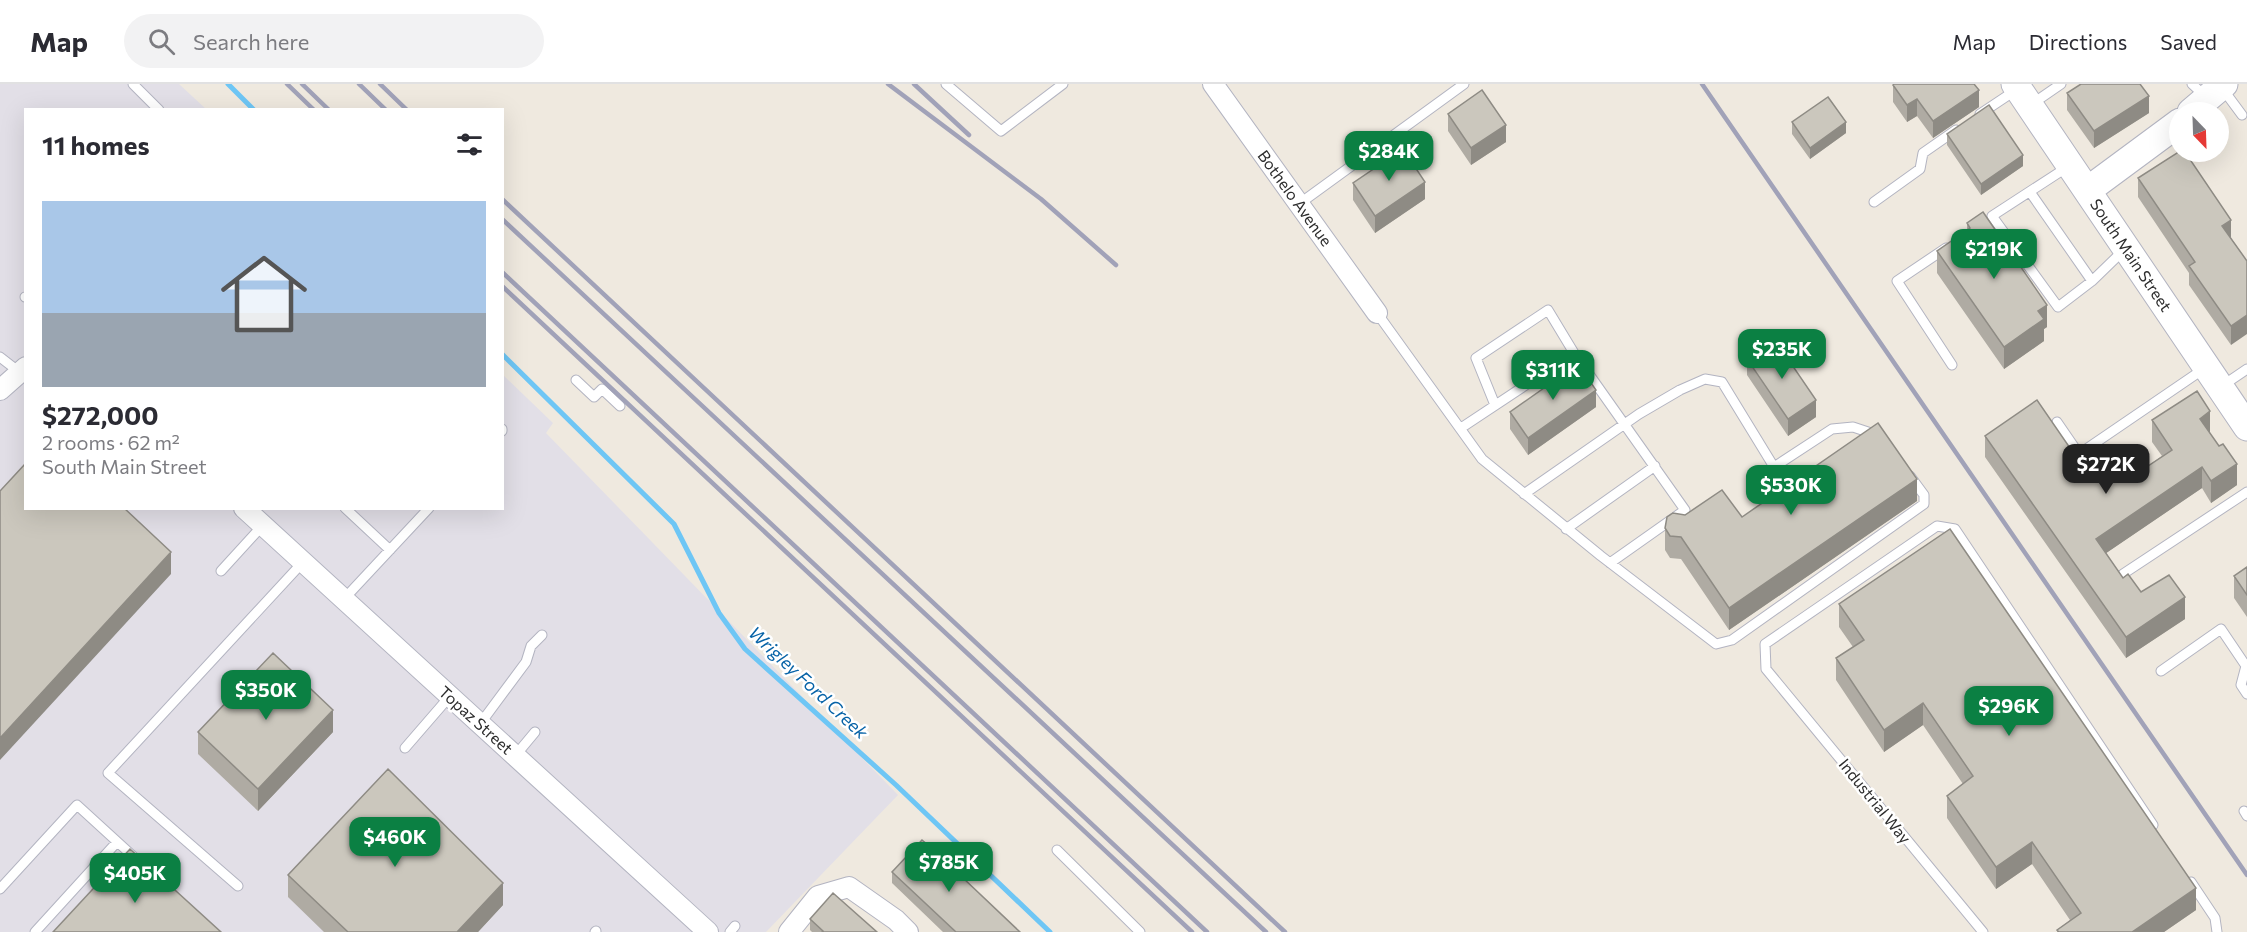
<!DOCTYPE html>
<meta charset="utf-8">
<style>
body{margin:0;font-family:Commissioner,sans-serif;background:#f2f2f3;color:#2b2b33;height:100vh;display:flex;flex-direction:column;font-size:22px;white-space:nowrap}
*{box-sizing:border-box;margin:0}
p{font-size:20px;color:#7c7c81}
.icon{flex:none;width:33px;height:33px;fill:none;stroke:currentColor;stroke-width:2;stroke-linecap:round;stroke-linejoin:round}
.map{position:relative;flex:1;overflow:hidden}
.drawer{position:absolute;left:24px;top:24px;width:480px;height:402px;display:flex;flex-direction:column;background:#fff;border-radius:0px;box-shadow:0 6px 24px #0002}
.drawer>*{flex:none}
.needle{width:39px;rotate:157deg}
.fabs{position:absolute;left:2169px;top:18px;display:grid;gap:12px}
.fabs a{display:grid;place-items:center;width:60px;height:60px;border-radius:50%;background:#fff;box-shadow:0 6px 24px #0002;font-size:30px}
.price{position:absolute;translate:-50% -51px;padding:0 14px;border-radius:12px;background:#0b8043;color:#fff;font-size:20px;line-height:39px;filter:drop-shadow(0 2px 3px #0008)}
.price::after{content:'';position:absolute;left:50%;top:36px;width:18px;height:14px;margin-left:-9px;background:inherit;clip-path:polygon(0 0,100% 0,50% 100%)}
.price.active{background:#222;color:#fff}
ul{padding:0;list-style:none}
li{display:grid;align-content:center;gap:12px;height:318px;padding:0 18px}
li span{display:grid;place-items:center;height:186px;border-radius:0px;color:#555}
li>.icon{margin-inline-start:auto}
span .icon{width:108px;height:108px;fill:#fffc;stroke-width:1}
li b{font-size:26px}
h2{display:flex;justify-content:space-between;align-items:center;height:72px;padding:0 18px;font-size:26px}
header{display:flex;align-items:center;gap:36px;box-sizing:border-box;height:84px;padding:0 30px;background:#fff;border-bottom:2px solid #e1e1e2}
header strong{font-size:28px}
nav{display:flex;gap:33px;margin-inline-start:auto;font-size:21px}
.search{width:420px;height:54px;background:#f2f2f3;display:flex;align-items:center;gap:15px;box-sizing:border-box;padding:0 21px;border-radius:33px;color:#7c7c81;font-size:22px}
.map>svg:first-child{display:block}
</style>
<header>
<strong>Map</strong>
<div class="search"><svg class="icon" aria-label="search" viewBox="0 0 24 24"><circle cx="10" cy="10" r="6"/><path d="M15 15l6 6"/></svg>Search here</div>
<nav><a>Map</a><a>Directions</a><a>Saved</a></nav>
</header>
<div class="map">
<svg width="2247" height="848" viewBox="0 0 2247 848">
<rect width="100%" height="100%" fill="#efe9df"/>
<!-- industrial -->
<path fill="#e2dfe7" d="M0,0H179L206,25L26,26V424H502L503,291L553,339L546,349L898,711L766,848H0Z"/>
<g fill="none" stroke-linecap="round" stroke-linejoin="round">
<!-- stream -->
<path stroke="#6ec6f5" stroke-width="5" d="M228,0L254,26
M502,270L674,440L719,529L745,565L896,701L1050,848"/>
<defs>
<path id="lane" d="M133,0L159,26
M946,0L1001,47L1063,0
M2192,0L2206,13
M2222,4L2242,31
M2032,20L2061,0
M1980,30L2016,6
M2069,82L1992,132L2058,223L2092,197L2125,165
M2030,108L2092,197
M1874,118L1920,85L1923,69L1956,46
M1299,120L1464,0
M1946,164L1897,197L1952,281
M25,213H26
M1377,229L1482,375L1601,472L1716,560L1732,556L1924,420V411L1910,392
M0,273L18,287
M576,296L594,313L602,305L620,322
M2222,302L2247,285
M1495,321L1476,274L1548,226L1574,269
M2057,338L2079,370
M1461,344L1574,269L1685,426L1610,479
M502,345V347
M2093,389L2079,370L2205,284
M1524,410L1639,330L1680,306L1705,295L1722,298L1774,383L1832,345L1853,343L1877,351
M345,424L390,466
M1566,445L1655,382
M221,487L263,441
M2123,490L2247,408
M344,515L429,424
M2161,587L2221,545L2246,582L2241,601L2247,610
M480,640L526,578L531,562L542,551
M405,664L450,612
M515,672L535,648
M2244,727L2247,732
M1057,766L1140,848
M2191,798L2215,834L2217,848
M238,802L108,689L303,478
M0,805L77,721L135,774
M35,848L117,758
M595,848L596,847
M730,848L735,842
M1983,848L1766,585L1765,560L1937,442L1955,445L2153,741"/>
<path id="street" d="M1213,0L1377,229
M0,306L26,283
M244,424L708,848
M789,848L818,812L849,803L896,836L908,848"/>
<path id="secondary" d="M2015,0L2247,343
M2191,28L2224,0
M2088,106L2180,38"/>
</defs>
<!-- lane casing -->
<use href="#lane" stroke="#b3b4c1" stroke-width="11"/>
<!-- street casing -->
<use href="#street" stroke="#b3b4c1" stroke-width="22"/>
<!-- secondary casing -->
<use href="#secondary" stroke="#b3b4c1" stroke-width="29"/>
<!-- lane -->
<use href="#lane" stroke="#fff" stroke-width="9"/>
<!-- street -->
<use href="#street" stroke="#fff" stroke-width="20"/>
<!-- secondary -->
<use href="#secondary" stroke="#fff" stroke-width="27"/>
<!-- rail -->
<path stroke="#a1a2b8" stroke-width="4.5" d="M287,0L314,26
M302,0L329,26
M359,0L386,26
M380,0L407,26
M888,0L1041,115L1116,181
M914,0L969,51
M1702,0L2247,791
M502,115L1285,848
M502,135L1266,848
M502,188L1207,848
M502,202L1192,848"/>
</g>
<!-- wall -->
<path fill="#afaba3" d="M1893,1L1979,23L1933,54L1917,32L1907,38L1893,18Z
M2067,9L2149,29L2094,64L2067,26Z
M1448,30L1506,58L1471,81L1448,47Z
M1792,38L1846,49L1810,75L1792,50Z
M1947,50L2023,82L1981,111L1947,61Z
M2138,94L2231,154L2247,177L2231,261L2189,201V189L2138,113Z
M1353,99L1425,115L1375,149L1353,116Z
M1967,139L2047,243L2044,245V257L2004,285L1937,189V167L1967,146Z
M1747,275L1816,333L1788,352L1747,291Z
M1596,323L1528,371L1510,345V328Z
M2152,336L2210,349L2237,401L2211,419L2202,404L2106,469L2123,494L2141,508L2185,535L2126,574L1985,373V352L2083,383L2130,394L2162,372L2152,358Z
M1917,417L1729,546L1681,475L1670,474L1665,466V444L1685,431L1742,433Z
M2247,483V533L2234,514V492Z
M1839,520L2196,826L2164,848H2057V846L2070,836L2032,780L1996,805L1947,734V712L1963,700L1923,641L1884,668L1836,596V574L1853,563L1839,543Z
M198,648H333L258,727L198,670Z
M892,788L964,795L1020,848H943L892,799Z
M288,791L503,821L478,848H324L288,813Z
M810,835L877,848H812L810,846Z"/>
<!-- shaded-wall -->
<path fill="#8e8b84" d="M1979,6V23L1933,54V37Z
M2149,12V29L2094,64V47Z
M1917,15V32L1907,38V21Z
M1846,38V49L1810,75V64Z
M1506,41V58L1471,81V64Z
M2023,71V82L1981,111V100Z
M1425,98V115L1375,149V132Z
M2231,136V155L2222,142Z
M2047,221V243L2044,245V257L2004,285V263L2038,227Z
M2247,231V250L2231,261V242Z
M1596,306V323L1528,371V354Z
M1816,316V333L1788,352V335Z
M2210,327V349L2200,356V335Z
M2237,380V401L2211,419V397Z
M2202,383V404L2096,476V455Z
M1917,395V417L1729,546V524Z
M171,468V490L0,676V654Z
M2185,513V535L2126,574V553Z
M1923,619V641L1884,668V646Z
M333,626V648L258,727V705Z
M2032,758V780L1996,805V783Z
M503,799V821L478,848H457Z
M2196,804V826L2164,848H2132Z"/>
<!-- building -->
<path fill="#cbc7bd" stroke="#8e8b84" stroke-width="1.5" d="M1894,0H1974L1979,6L1933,37L1917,15L1907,21L1893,1Z
M2081,0H2140L2149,12L2094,47L2067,9Z
M1482,6L1506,41L1471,64L1448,30Z
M1828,13L1846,38L1810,64L1792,38Z
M1989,21L2023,71L1981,100L1947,50Z
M1403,65L1425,98L1375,132L1353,99Z
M2180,67V68H2185L2231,136L2222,142L2247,177V231L2231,242L2189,182L2195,178L2138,94Z
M1983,128L2047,221L2038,227L2044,235L2004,263L1937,167L1970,144L1967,139Z
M1775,256L1816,316L1788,335L1747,275Z
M1578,280L1596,306L1528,354L1510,328Z
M2197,307L2210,327L2200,335L2219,362L2223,360L2237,380L2211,397L2202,383L2096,455L2123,494L2128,490L2141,508L2169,491L2185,513L2126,553L1985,352L2037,316L2083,383L2110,365L2130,394L2172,366L2152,336Z
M1878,339L1917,395L1729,524L1681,453L1670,452L1665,444L1667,433L1673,429L1685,431L1722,406L1742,433Z
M26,379V424H124L171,468L0,654V407Z
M1950,445L2196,804L2132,848H2059L2057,846L2081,829L2032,758L1996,783L1947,712L1973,692L1923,619L1884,646L1836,574L1864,556L1839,520Z
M2247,483V511L2234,492Z
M273,569L333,626L258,705L198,648Z
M388,685L503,799L457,848H348L288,791Z
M922,756L964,791L962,793L1020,848H956L892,788Z
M130,765L221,848H53Z
M833,809L877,848H822L823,847L810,835Z"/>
<g text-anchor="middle" stroke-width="5" stroke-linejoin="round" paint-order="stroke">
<!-- street labels -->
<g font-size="16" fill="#2d2d2d" stroke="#fff">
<text transform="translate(1295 114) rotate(54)" y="6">Bothelo Avenue</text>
<text transform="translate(2131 171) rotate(56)" y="6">South Main Street</text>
<text transform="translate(476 636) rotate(42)" y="6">Topaz Street</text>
<text transform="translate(1875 717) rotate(51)" y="6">Industrial Way</text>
</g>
<!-- water labels -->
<g font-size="18" font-style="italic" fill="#0763a7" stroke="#fff">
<text transform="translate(808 599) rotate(43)" y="6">Wrigley Ford Creek</text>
</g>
</g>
</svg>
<div class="fabs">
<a><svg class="needle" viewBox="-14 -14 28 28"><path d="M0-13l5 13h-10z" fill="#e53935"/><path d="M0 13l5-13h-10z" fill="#7c7c81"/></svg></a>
</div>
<b class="price" style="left:1389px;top:98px">$284K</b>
<b class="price" style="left:1994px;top:196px">$219K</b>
<b class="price" style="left:1782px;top:296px">$235K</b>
<b class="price" style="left:1553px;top:317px">$311K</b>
<b class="price active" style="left:2106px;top:411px">$272K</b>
<b class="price" style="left:1791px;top:432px">$530K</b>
<b class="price" style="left:266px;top:637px">$350K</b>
<b class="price" style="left:2009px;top:653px">$296K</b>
<b class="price" style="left:395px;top:784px">$460K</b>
<b class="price" style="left:949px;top:809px">$785K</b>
<b class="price" style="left:135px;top:820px">$405K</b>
<section class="drawer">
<h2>11 homes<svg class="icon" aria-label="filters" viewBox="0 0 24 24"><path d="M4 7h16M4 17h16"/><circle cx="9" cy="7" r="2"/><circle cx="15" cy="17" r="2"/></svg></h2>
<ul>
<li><span style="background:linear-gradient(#a9c7e8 60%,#9aa5b1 0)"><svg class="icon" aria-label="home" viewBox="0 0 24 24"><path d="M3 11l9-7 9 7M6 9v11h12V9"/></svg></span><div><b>$272,000</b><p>2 rooms · 62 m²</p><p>South Main Street</p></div></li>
</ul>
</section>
</div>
